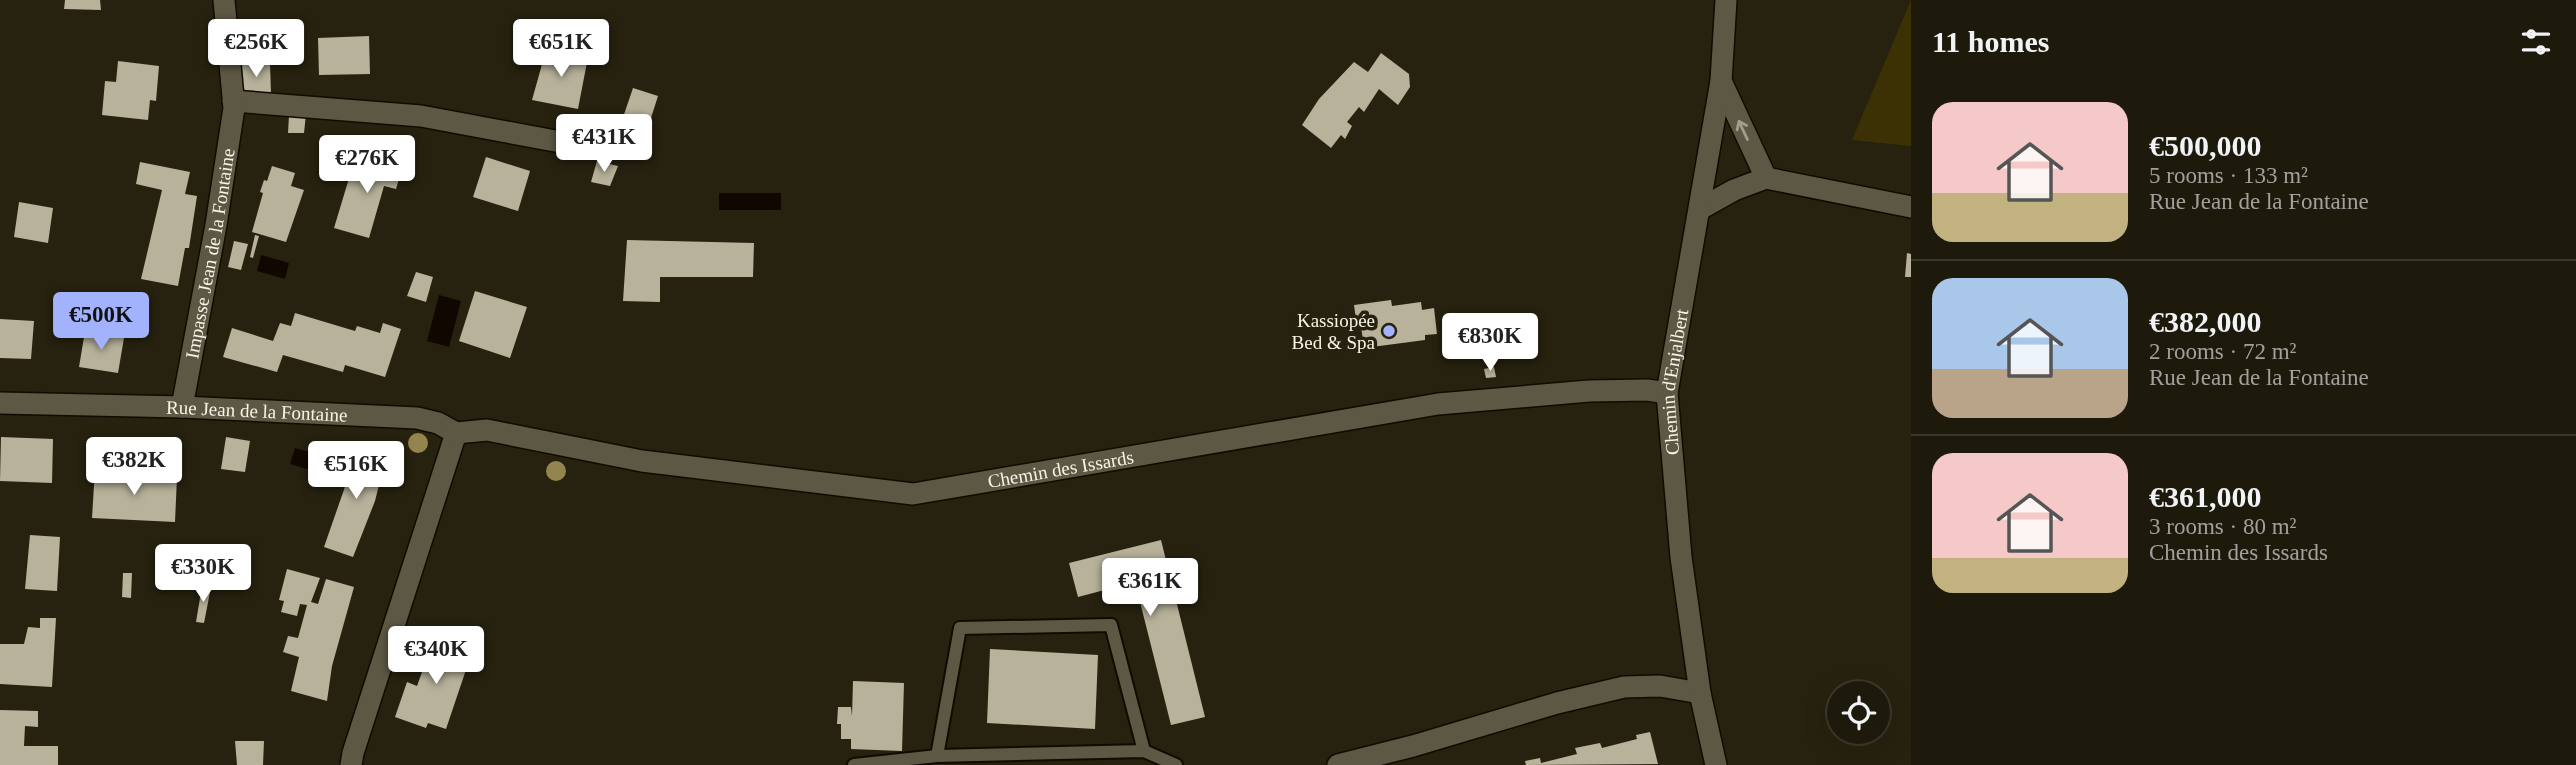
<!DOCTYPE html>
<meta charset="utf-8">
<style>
body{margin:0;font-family:Georgia,serif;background:#2a2719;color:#f1f3f6;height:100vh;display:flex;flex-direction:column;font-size:26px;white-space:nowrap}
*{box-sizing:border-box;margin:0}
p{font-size:23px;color:#a0a19d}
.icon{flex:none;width:38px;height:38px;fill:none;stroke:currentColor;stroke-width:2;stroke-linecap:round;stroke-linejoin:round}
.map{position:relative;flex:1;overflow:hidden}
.panel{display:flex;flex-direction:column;background:#1d1a0b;width:665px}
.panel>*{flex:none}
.tools{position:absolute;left:1827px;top:681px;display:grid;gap:14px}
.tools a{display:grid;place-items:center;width:63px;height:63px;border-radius:50%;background:#1d1a0b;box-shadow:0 7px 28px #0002,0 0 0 2px #3b382c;font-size:35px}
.price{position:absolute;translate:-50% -60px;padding:0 16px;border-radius:7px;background:#fff;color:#222;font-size:23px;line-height:46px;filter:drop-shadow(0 2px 4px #0008)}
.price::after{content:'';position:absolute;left:50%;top:42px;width:21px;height:16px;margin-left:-10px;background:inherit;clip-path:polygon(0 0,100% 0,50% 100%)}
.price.on{background:#a3b2fd;color:#111}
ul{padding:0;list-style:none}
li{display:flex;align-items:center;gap:21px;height:175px;padding:0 21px}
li+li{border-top:2px solid #3b382c}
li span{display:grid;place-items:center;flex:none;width:196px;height:140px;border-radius:21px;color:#555}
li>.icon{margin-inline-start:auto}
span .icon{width:84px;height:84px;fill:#fffc;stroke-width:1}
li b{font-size:30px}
h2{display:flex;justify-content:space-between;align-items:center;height:84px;padding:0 21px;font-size:30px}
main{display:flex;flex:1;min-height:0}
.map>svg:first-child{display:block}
</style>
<main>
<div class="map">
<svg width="1911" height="765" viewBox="0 0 1911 765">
<rect width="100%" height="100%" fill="#27220f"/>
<!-- green -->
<path fill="#3c3105" d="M1911,0V146L1852,140Z"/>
<!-- water -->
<path fill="#100800" d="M719,193H781V210H719Z
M261,255L289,263L285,279L257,271Z
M439,295L461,301L449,347L427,341Z
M295,448L324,456L319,473L290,464Z"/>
<!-- building -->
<path fill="#b8b29b" d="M65,0H100L101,10L64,9Z
M369,36L370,74L319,75L318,38Z
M546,50L588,57L578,109L532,100Z
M1381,53L1409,74L1410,87L1398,105L1379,89L1364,112L1359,107L1347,122L1352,126L1345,139L1341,135L1331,148L1302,125L1319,99L1354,62L1368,72Z
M118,61L159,66L156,101L150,100L148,120L102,115L105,81L116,82Z
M242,63H270L271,94H242Z
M633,88L658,96L644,140L618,132Z
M306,114L304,133H288L289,115Z
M388,150L406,155L396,189L384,186L369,238L334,228L353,165L382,173Z
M486,157L530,171L518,211L473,197Z
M597,161L618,166L610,186L591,182Z
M140,162L190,172L185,194L197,196L189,248H185L178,286L141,279L162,190L136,184Z
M272,166L295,173L291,186L304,190L286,242L252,232L263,193L260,192L264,180L267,181Z
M19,202L53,208L48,243L14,237Z
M255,235L259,236L253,258L250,257Z
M627,240L754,243L753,277H660V302L623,301Z
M234,241L248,244L241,270L228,267Z
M1907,253L1911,254V277H1905Z
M416,272L433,277L426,302L407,296Z
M475,291L527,307L510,358L459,341Z
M1391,300L1392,306L1421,302L1422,310L1434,308L1437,334L1425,335V340L1364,348L1361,326L1357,327L1354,305Z
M295,313L355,331L357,326L380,333L383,323L401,329L385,377L345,365L343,372L283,355L277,372L223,357L232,328L273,341L280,323L291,326Z
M0,319L34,321L31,359L0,358Z
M85,331L124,338L118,373L79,367Z
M1494,367L1496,377L1486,378L1484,369Z
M1,437L53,439L52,483L0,481Z
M226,437L250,441L245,472L221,469Z
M353,447L386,457L375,501L353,557L324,547L347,481L342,478Z
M95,469L118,470V474L177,477L175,522L92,518Z
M30,535L60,537L57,591L25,589Z
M1161,540L1205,717L1171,725L1135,582L1078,597L1069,563Z
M287,569L320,578L311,602L318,604L326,579L354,587L332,666L327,701L291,691L299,657L283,652L288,636L298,638L307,605L300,604L297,616L281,612L284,601L279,600Z
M123,573H132L131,598L122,597Z
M202,586L211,587L204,623L196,622Z
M40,618H56L52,687L0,684V644H24L28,627L40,628Z
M435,636L473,649L446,729L428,723L426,728L395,717L407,682L417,686Z
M990,649L1098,655L1095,729L987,723Z
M853,681L904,683L902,751L851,749V739H841V724H837L838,707H851L852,716Z
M0,710L38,711V727L25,726L24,746H58V765H0Z
M1650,732L1658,764L1526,765L1525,761L1540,758L1541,763L1577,754L1575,748L1600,743L1602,748L1637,739L1636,735Z
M235,741H264L263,765H237Z"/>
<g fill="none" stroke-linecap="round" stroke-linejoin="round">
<defs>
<path id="lane" d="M937,756L960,628L1111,625L1144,751
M854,765L937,756L1144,751L1176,765"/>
<g id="street">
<path d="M1721,81L1766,178"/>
<path d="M233,101L421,116L582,146"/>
<path d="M1700,209L1734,190L1766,178L1911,207"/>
<path id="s1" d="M0,403L182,407L417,418L438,423L456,433L353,753L351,765"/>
<path id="s2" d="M182,407L216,225L234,108L224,0"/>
<path id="s3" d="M456,433L487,430L642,461L913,494L1438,404L1589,391L1647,390L1667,393"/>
<path d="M1338,765L1413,746L1557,703L1624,687L1660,686L1700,693"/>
<path id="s4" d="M1716,765L1700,693L1681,557L1667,393L1721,81L1726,0"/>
</g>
</defs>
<!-- lane casing -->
<use href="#lane" stroke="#100b00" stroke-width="16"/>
<!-- street casing -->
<use href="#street" stroke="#100b00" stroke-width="24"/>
<!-- lane -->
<use href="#lane" stroke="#5d5843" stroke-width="12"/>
<!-- street -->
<use href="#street" stroke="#5d5843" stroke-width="21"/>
</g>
<!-- trees -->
<g fill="#94854e">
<circle cx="418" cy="443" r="10"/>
<circle cx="556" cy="471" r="10"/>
</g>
<!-- one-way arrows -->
<defs><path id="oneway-shaft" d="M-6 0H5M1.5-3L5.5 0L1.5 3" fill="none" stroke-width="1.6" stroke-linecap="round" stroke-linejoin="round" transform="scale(1.75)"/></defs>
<use stroke="#a29e8d" href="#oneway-shaft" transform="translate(1743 130) rotate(-115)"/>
<!-- markers -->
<circle fill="#a3b2fd" stroke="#27220f" stroke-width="2.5" cx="1389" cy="331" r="7"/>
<g text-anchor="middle" stroke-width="7" stroke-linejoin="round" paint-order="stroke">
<!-- street labels -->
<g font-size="19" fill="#f7f4e8" stroke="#27220f">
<text dy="7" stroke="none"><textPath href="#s2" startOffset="156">Impasse Jean de la Fontaine</textPath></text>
<text dy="7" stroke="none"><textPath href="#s4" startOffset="387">Chemin d'Enjalbert</textPath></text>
<text dy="7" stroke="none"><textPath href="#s1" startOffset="257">Rue Jean de la Fontaine</textPath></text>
<text dy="7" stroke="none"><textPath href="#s3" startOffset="612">Chemin des Issards</textPath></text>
</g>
<!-- poi labels -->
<g font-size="19" fill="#f7f4e8" stroke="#27220f" text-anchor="end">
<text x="1375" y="327">Kassiopée<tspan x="1375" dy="22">Bed &amp; Spa</tspan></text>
</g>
</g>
</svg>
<div class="tools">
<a><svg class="icon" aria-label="locate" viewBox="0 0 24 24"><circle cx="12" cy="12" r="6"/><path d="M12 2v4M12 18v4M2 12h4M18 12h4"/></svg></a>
</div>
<b class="price" style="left:256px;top:79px">€256K</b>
<b class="price" style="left:561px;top:79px">€651K</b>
<b class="price" style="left:604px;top:174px">€431K</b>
<b class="price" style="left:367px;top:195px">€276K</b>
<b class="price on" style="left:101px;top:352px">€500K</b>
<b class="price" style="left:1490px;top:373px">€830K</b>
<b class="price" style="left:134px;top:497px">€382K</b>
<b class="price" style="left:356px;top:501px">€516K</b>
<b class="price" style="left:203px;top:604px">€330K</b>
<b class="price" style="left:1150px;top:618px">€361K</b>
<b class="price" style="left:436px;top:686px">€340K</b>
</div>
<section class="panel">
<h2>11 homes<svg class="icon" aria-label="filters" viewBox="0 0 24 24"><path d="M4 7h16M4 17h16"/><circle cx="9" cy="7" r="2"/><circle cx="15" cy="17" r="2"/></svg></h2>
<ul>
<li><span style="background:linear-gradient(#f6c9c9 65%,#c2b280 0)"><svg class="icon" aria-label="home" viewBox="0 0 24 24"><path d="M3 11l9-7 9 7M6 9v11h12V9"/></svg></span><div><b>€500,000</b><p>5 rooms · 133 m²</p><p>Rue Jean de la Fontaine</p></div></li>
<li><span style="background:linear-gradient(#a9c7e8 65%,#b9a48a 0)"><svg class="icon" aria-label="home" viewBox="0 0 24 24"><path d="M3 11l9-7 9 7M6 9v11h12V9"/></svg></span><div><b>€382,000</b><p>2 rooms · 72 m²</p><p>Rue Jean de la Fontaine</p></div></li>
<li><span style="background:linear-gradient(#f6c9c9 75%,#c2b280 0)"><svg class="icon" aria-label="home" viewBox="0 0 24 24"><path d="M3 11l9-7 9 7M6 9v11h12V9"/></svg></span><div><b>€361,000</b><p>3 rooms · 80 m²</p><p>Chemin des Issards</p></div></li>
</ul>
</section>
</main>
